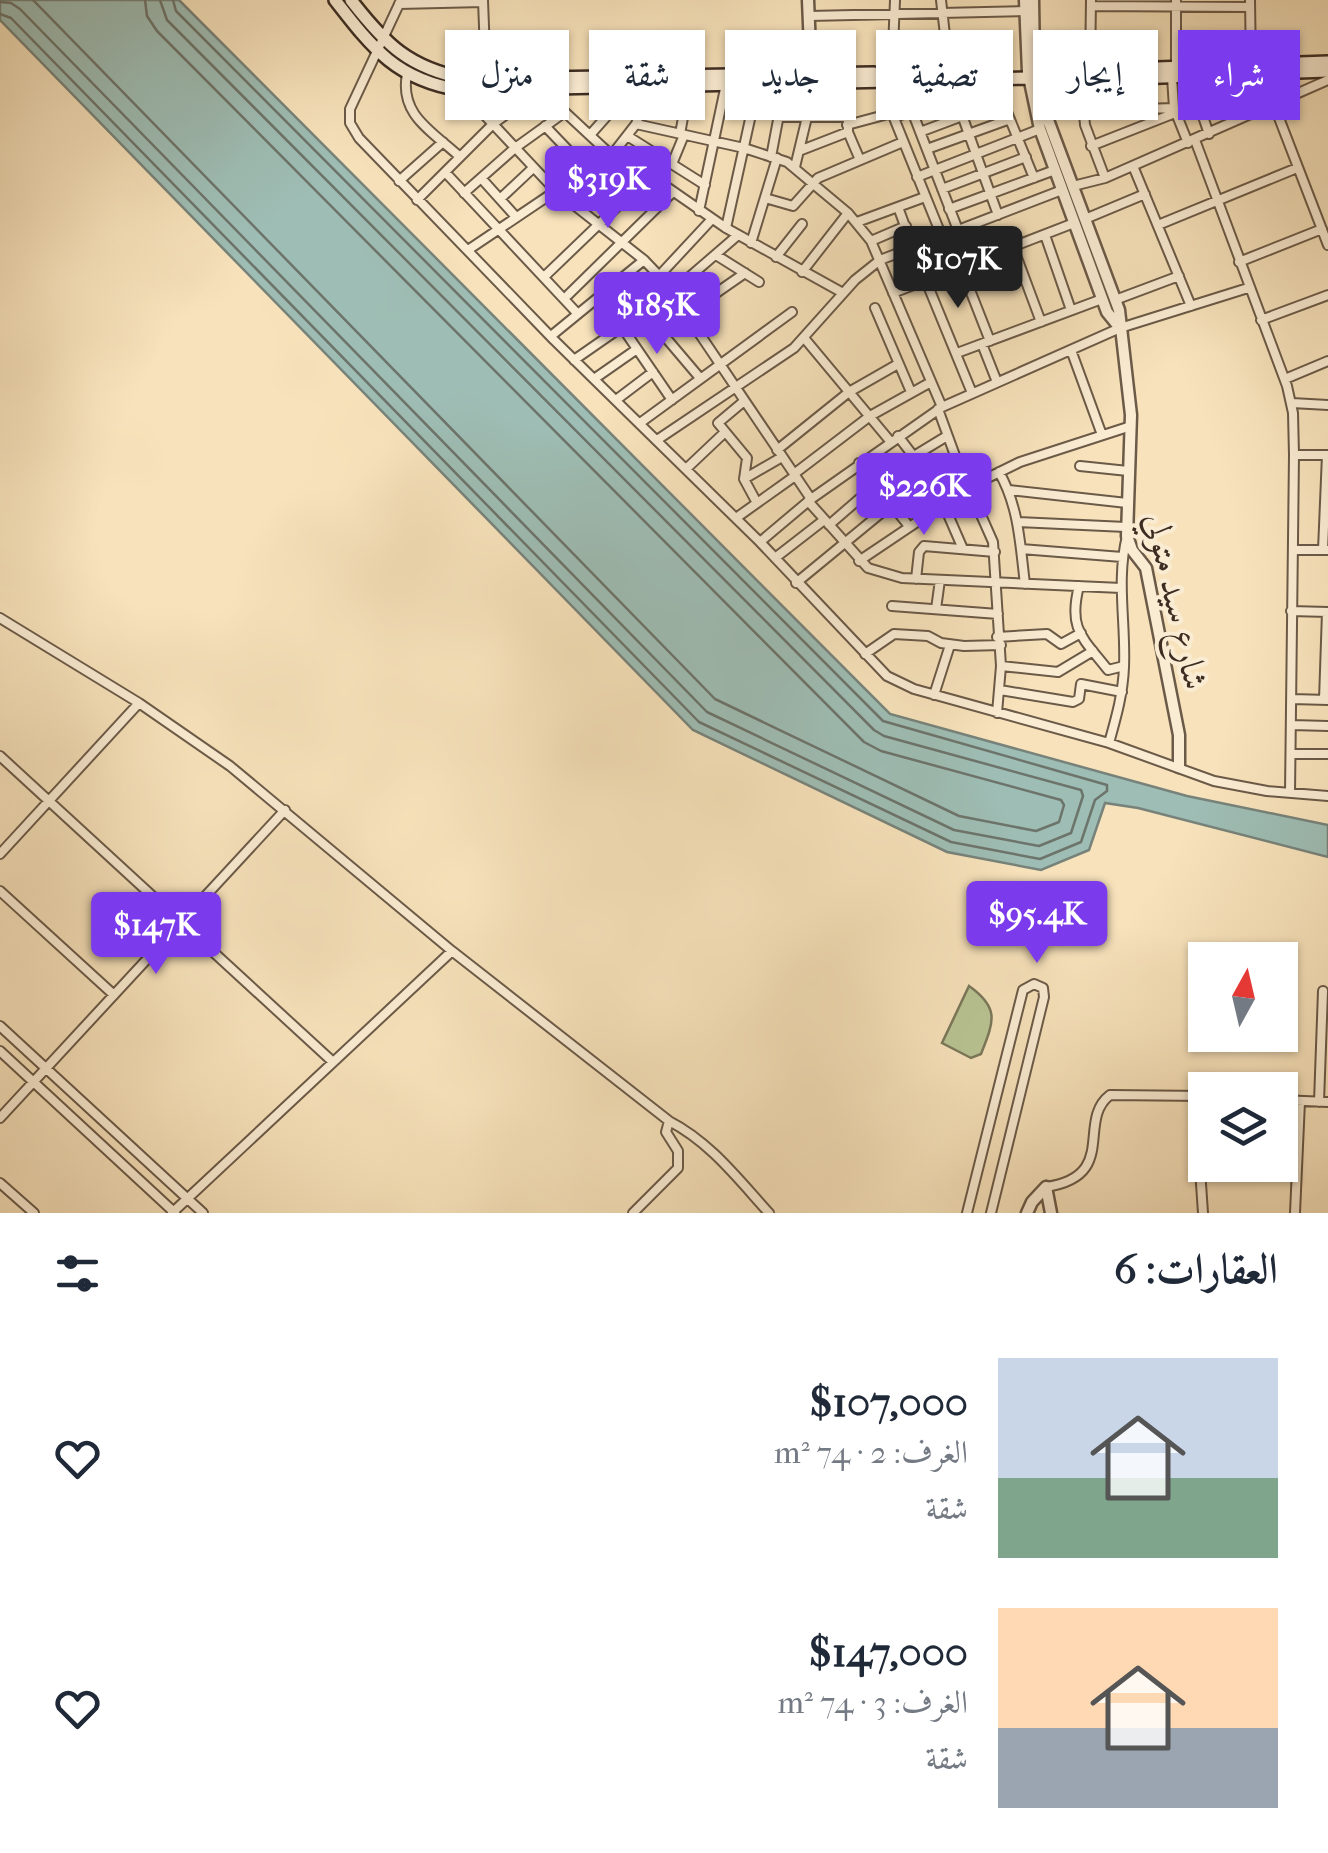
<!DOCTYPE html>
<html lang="ar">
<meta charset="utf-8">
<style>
body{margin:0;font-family:"IM FELL French Canon",Amiri,serif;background:#f6f6f7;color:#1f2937;direction:rtl;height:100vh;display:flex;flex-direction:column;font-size:38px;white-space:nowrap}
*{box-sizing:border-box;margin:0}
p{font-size:32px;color:#747a83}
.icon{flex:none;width:55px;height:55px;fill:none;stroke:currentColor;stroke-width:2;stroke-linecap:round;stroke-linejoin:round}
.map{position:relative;height:1213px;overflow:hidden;direction:ltr}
.details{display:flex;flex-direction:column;background:#fff;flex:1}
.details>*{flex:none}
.top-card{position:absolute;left:30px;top:30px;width:1270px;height:90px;direction:rtl;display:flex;gap:20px}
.needle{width:65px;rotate:8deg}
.buttons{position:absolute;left:1188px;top:942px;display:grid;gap:20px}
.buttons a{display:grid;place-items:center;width:110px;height:110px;border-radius:0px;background:#fff;box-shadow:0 2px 8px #0004;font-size:50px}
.price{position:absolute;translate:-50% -85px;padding:0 22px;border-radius:10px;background:#7c3aed;color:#fff;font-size:32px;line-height:65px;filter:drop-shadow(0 2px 5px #0008)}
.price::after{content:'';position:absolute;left:50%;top:60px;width:30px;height:22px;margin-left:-15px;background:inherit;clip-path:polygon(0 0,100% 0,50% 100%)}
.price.active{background:#222;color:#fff}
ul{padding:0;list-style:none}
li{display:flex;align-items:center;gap:30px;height:250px;padding:0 50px}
li span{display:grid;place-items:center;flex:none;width:280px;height:200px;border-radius:0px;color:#555}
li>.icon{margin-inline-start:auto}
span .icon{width:120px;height:120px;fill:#fffc;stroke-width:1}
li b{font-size:42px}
h2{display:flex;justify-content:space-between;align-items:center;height:120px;padding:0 50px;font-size:42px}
.tag{padding:0 35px;border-radius:0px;background:#fff;box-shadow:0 2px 8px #0004;font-size:35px;line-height:90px}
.tag.active{background:#7c3aed;color:#fff}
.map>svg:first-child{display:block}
</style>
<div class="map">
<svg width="1328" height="1213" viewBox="0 0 1328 1213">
<rect width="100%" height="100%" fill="#f7e2bb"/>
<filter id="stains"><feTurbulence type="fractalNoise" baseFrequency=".002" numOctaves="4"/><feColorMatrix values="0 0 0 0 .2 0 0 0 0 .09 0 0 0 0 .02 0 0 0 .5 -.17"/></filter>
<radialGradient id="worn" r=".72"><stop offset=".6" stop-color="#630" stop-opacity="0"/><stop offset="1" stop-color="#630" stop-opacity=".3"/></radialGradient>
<!-- green -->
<path fill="#b9c493" stroke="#7a785a" stroke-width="2.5" d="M969,986C1000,1008 994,1021 981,1054L971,1058L942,1043Z"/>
<!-- water -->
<path fill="#9ebdb4" stroke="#77837a" stroke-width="2.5" d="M0,0H179L890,714L1187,796L1328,825V857L1138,808L1105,803L1089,850L1041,870L947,852L693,730L0,20Z"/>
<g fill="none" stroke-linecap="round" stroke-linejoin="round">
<!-- shore -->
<path stroke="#6d746b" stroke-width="2.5" d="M33,0L715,699L959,816L1036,831L1059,822L1064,805L1061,800L881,751L864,742L157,31L147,16L145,0
M0,2L11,3L20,9L707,712L954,830L1039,846L1071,833L1083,796L1081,790L884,736L874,730L167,20L160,0
M0,14L11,18L699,722L951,842L1040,859L1081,842L1095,800L1107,791V785L883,721L176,11L173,0"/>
<defs>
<path id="minor" d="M401,0L350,109V123L359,138L554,340L760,542L887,676L914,689L1109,743L1214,781L1267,791L1328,796
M483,0L486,80
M941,0L950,79
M1176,0V69
M1250,0L1251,65
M399,4L483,2
M1091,6L1250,7
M809,16L1025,11
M1090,70L1091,0
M892,73L895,0
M407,74C399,115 432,131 460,157
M1172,77L1174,108L1188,143
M1197,77L1199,105L1209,134
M955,79L958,104L998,215
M890,80L892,113L942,237
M1081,80L1085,125L1105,178
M848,82V132L860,160
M539,88L611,155
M461,90L555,190L644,260L664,281L811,499
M1005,95L1007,112L1034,178
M1274,105L1328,245
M912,111L958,230
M1045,112L1174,108
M779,117H847
M894,117L957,98
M636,124L744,148L787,162L848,213L871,241L942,407
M847,125L892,113
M545,126L587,170
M920,132L1005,100
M680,134L689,85
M590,135L613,109L619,86
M629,137L705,185
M1195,140L1287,386L1293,413L1294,455L1290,793
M1091,146L1175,113
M927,149L1010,119
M615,151L726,228L843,293
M799,151L848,132
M771,157L785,83
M672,164L684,135
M1133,166L1191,306
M795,167L807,117
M445,172L577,313
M917,177L1040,129
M481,178L516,217
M399,181L443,142
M1073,186L1105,178L1328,80
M942,189L1026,157
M464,193L515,148L565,112
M765,198L793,206L818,178L903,142
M500,199L533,168
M417,200L493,124L523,102
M898,207L913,248
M949,209L1055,170
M699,211L726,84
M1085,219L1145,194
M857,222L925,197
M1158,225L1297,168
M726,228L758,83
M1045,235L1071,310
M871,241L906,226
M751,243L777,158
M1013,247L1041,322
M468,250L615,151L636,124L649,86
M716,255L759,282
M776,257L802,224
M1239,262L1322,229
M961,267L990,341
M802,272L848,213
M545,276L650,175
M659,276L712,219
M926,281L972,393
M893,293L1074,223
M568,295L673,192
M1115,300L1179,276
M875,308L911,392
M644,312L700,378
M686,314L745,273
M1261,320L1328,295
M622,327L672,400
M551,336L644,260
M664,337L689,319
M805,339L890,441
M982,344L997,382
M1071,350L1102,435
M957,353L1102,299
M574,360L672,292L738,235
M594,379L637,349
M1285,379L1328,361
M616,400L653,372
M743,402L718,423L747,458L744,479L757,503
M1292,403L1328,405
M938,409L957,461L993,542L1001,666L997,713
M640,423L792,312
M898,436L947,500
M657,440L794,348L855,280L880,260L1062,190
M777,450L849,392L898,364
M1294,455H1328
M859,463L908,525
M1080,466L1128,471
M686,469L724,433
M999,472C1019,507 1020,544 1025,584
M794,474L870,416L931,382
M744,479L782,457
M1009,490L1127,503
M808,501L868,568L902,578L1121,588
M943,503L963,549
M736,518L795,476
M1018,522L1126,527
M829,525L896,467L947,436
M760,542L811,499L942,407L1120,328L1248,288
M1021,549L1122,557
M1293,550H1328
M1323,550L1327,455
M775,558L824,520
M859,561L969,487L1020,462L1131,426
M916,579L919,552L924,546L995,552
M796,583L892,504L957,461
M1079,586C1068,629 1082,637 1108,670L1124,666
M892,606L998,614
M936,609L940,580
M1291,611L1328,612
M0,618L139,703L230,766L452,951L669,1121C710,1142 738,1179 769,1213
M997,637L1047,634L1061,644L1081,633
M865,654L894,634L928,636L941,643L964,646L1001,645
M1001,666L1058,672L1093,651
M1000,690L1073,702L1079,699L1081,684L1122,692
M934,695L950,645
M1292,699L1328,700
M1324,700L1327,612
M1292,725L1328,726
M1109,743C1116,718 1123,694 1124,667C1126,623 1116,580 1127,536
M1292,754H1328
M0,756L333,1062
M0,854L139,703
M0,891L114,995
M0,1026L203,1213
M0,1051L175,1213
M1195,1096L1203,1213
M1280,1100L1328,1102
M1319,1102L1323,991
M0,1118L285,810
M0,1183L34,1213
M1046,1187C1119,1176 1076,1121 1110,1095L1205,1096
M172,1213L452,951
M633,1213L678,1168V1151L666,1132L669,1121
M967,1213L1023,990L1034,984L1043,988L1044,997L991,1213
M1295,1213L1300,1101"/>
<path id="tertiary" d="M808,0L811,73
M1025,0L1028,72L1040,129L1107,312L1120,328
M1033,0L1034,63L1045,112L1119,310L1131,415L1127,536L1132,550L1146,568L1179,735V767
M1046,1187L1051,1213
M1027,1213L1032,1202L1046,1187"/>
<path id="secondary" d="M335,0C373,49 397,80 461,90L1030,78L1081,80L1328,71
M351,0C386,45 409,68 466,79L874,73
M1042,72L1328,62"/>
</defs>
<!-- minor casing -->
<use href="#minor" stroke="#6b5a48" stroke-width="12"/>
<!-- tertiary casing -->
<use href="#tertiary" stroke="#6b5a48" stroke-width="15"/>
<!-- secondary casing -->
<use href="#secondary" stroke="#3c2c22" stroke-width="16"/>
<!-- minor -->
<use href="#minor" stroke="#faecd3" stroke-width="8"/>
<!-- tertiary -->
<use href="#tertiary" stroke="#faecd3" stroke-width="10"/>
<!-- secondary -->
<use href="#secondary" stroke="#faecd3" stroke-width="11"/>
</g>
<g text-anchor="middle" stroke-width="8" stroke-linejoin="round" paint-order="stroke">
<!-- street labels -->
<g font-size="35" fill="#3c2c22" stroke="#faecd3">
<text transform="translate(1177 601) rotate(77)" y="12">شارع سيد متولي</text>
</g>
</g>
<rect width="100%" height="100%" filter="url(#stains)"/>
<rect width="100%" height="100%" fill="url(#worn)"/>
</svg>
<div class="buttons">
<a><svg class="needle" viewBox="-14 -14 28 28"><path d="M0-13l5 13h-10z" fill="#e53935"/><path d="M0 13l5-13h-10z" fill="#747a83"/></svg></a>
<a><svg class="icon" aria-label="layers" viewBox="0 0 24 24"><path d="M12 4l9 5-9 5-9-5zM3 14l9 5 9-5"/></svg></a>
</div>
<b class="price" style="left:608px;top:231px">$319K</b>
<b class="price active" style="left:958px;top:311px">$107K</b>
<b class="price" style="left:657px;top:357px">$185K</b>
<b class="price" style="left:924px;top:538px">$226K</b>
<b class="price" style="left:1037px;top:966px">$95.4K</b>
<b class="price" style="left:156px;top:977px">$147K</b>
<div class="top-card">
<a class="tag active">شراء</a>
<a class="tag">إيجار</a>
<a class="tag">تصفية</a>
<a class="tag">جديد</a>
<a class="tag">شقة</a>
<a class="tag">منزل</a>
</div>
</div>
<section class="details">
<h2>العقارات: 6<svg class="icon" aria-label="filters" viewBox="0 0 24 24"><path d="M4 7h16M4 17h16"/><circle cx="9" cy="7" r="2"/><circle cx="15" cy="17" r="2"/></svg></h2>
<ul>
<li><span style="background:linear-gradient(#c9d6e8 60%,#7fa58c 0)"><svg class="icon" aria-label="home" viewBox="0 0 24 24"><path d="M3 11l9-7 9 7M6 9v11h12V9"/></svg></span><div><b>$107,000</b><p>الغرف: 2 · 74 m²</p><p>شقة</p></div><svg class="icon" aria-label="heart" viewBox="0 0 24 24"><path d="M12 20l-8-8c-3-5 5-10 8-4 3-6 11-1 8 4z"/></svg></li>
<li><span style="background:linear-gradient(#ffd9b3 60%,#9aa5b1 0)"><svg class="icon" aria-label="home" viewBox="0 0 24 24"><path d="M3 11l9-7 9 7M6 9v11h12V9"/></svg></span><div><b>$147,000</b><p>الغرف: 3 · 74 m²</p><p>شقة</p></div><svg class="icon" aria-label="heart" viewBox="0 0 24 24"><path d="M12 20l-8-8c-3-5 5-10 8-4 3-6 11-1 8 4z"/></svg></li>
</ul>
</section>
